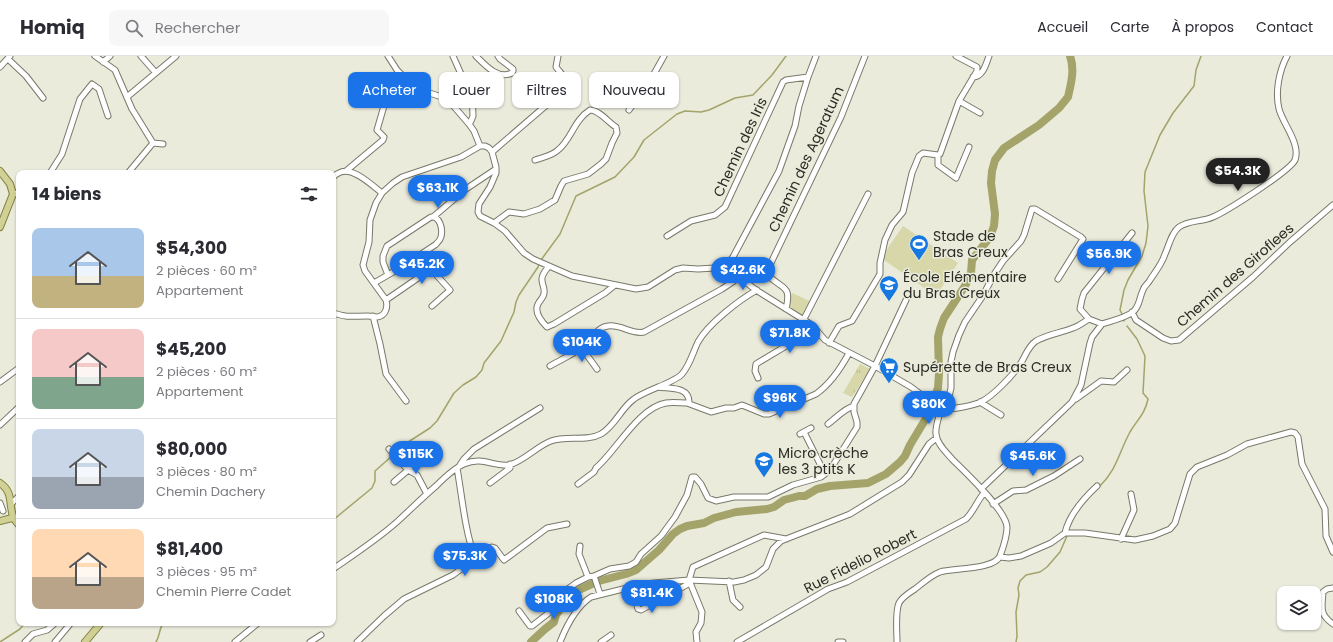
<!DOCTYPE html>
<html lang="fr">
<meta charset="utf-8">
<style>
body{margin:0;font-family:Poppins,sans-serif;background:#f7f7f7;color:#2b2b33;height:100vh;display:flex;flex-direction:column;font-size:15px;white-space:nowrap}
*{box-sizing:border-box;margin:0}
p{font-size:13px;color:#7c7c81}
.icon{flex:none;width:22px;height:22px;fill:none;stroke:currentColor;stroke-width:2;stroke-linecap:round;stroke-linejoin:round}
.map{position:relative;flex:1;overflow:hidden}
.panel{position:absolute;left:16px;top:114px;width:320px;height:456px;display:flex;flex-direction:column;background:#fff;border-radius:8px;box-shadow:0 1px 3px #0004}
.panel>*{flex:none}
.hud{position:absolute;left:348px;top:16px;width:380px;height:36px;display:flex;gap:8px}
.controls{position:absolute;left:1277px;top:530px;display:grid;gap:8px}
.controls a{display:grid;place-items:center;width:44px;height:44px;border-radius:8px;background:#fff;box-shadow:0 1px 3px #0004;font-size:20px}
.price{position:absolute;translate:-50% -34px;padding:0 9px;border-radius:14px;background:#1a73e8;color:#fff;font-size:13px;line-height:26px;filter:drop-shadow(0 1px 2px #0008)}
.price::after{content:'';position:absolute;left:50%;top:24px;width:12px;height:9px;margin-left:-6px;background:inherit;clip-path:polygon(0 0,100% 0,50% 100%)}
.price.current{background:#222;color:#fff}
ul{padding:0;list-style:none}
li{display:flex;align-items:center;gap:12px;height:100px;padding:0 16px}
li+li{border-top:1px solid #e1e1e2}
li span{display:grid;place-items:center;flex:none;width:112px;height:80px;border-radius:8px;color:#555}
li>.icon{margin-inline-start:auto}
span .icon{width:48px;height:48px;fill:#fffc;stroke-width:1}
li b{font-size:17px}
h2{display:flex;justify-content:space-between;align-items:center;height:48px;padding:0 16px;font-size:17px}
.tag{padding:0 14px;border-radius:8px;background:#fff;box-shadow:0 1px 3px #0004;font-size:14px;line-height:36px}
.tag.current{background:#1a73e8;color:#fff}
header{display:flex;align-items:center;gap:24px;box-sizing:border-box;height:56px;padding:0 20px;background:#fff;border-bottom:1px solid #e1e1e2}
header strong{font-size:19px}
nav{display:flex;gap:22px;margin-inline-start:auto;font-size:14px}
.search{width:280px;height:36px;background:#f7f7f7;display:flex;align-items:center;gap:10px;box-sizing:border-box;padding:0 14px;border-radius:8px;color:#7c7c81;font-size:15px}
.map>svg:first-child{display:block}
</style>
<header>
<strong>Homiq</strong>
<div class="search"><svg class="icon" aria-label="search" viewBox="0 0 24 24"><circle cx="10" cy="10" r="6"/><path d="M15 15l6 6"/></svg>Rechercher</div>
<nav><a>Accueil</a><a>Carte</a><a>À propos</a><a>Contact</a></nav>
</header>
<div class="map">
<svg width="1333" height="586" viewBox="0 0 1333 586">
<defs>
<pattern id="park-tufts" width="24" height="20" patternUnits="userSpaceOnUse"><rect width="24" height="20" fill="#d7d7aa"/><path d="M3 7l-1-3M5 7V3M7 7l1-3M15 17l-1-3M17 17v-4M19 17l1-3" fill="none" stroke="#b9b992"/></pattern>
</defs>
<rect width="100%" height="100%" fill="#eaebdb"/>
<!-- grass -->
<path fill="#d7d7aa" d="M903,170L958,207L936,240L881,202Z
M792,237L812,246L805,261L787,252Z"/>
<!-- park -->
<path fill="url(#park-tufts)" d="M860,308L870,313L852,341L843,337Z"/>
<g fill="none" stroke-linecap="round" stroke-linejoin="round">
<!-- stream -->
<path stroke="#a3a36a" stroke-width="1.5" d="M541,204L560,178L576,140L615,121L634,101L644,84L677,58L685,55L701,56L709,54L735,42L753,39L772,19L786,0
M1124,265L1123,260L1120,254L1124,234L1128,224L1142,200L1146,187L1148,170L1144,135L1145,116L1160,79L1173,57L1194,30L1196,14L1201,0
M395,397L399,392L404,391L405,388L430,372L437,365L454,337L463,329L476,321L482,314L484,307L501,285L514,256L516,246L519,239L538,211L539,208
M1099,431C1117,414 1119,396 1130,376C1137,364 1145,358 1148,343L1143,337L1145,300L1137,283L1127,270
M333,464L372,432L375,425V415L392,400
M0,586L20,573L25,567
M156,586C160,580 159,573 163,567
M1016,586L1017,580L1016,556L1019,539L1018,532L1020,525L1026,519L1040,516L1047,511L1060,496L1067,480"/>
<!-- river -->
<path stroke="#a3a36a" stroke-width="8" d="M599,525L626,518L636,514L659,494L673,478L680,473L687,470L704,467L714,462L736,456L767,453L774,451L784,444L799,440H805L817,433L830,430L868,427L886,418L900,406L905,400L910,389L928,359L938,332L939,317L938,281L940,273L944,262L965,230L971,217L972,204L990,181L994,170L995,158L991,127L992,115L995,104L1004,92L1039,69L1059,52L1068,41C1071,28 1075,13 1070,0
M531,586L545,573L554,566L556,559L572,537L594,527"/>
<defs>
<path id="minor" d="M95,0L115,14L132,53L153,87L163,88
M141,0L156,17
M388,0L397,14L405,22L416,28L423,35L442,41L450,46L469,68L474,75L480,90
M453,0L461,18L472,35L473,60L471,65L469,68
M476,0C485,9 498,24 512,17L513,15V13L500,3L498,0
M8,3L26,20L43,42
M103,6L110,0
M0,11L10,0
M973,21C983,21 986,8 989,0
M127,41L176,0
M959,45L980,57
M629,54L650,25L664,0
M492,96L564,34C569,23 562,19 556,11L558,0
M938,99V109L956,122L969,91
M346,115L383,84L384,81L377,74L386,43
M50,117L62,98L80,43L92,28L99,33L108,60
M128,117L153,87
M333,121C335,119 338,117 341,116C353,111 373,130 382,137
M13,138L18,137L19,140
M433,161L466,133L496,113
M494,167L509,156L524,158L540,153L555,144L561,130L564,125L588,118L601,108L606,103L612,87L617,77L616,71C608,66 599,54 590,54C574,64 571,84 558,94C552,100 543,101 535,104
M667,180L691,165L715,159L725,151L783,26L786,24L808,21
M549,210C546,214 541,219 542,224C542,229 545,232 544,237C544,241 540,244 538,248C534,256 542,266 547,271L554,268L605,237L615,229
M723,213L733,201L779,115L795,70L799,50L808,21L816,0
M374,227L400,212L435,189C437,187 440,185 441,181C443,173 440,160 431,161L387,190L383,200V206L388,219
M386,244L431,213L450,234L449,235L432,250
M786,253C792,228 782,234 768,219L767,217L769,211L841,61L865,0
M1132,256L1136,264L1163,282L1171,285L1179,284L1253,221L1290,186L1333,149
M333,257C349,262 352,260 368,260C371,260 374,261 377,261C386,260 388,251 386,244L365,215L363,209L369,186L370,164L376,147L382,137L393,127L402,121L461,101L480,90H485L489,92L492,96L496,111V117L490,131L479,148L478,156L480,160L494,167L505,175L524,197L533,203L572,220L636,233L648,231L675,214L683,212L698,213L715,212L723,213L732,216L756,234L812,269L825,284L875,310L911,331L927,343L940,355
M373,260L380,288L386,318L406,345
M804,263L868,138
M1089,263L1080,253L1082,243L1084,237L1132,177
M1102,268C1111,265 1125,262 1133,256C1140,250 1139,242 1143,234C1144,230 1148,228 1150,224C1155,216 1162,208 1165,198C1169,190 1171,177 1179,171C1189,164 1202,166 1213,161C1227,155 1290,115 1295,104C1301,88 1283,68 1279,53C1275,36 1279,15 1287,0
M829,287L839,270L852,265L880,218V207L885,184L892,169L903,156L912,117L919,100L923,97L938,99L940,98L959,45L977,15V11L956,0
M581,291L597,313
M550,310C562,303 577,297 587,287C593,281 598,271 608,270C621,268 632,279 644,276L722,233L734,225L736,219
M758,322L755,315L756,308L786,290L796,280L806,265
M0,326L19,312
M1076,343L1101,325L1114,326L1127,314
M980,346L1001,359
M687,347L711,356L726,352H734L742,349L764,358H769L816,338C830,328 841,312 849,297
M945,353C954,353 972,350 981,346C994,339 1010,322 1019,310C1025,302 1027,291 1036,285C1048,278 1061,277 1073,272C1079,270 1084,266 1089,263L1102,268
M946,354L951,332V306L953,296L959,279L965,266L982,241L995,217L1003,205L1021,185L1024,179L1032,153H1035L1081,181L1083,183L1058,223
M828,368C836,362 845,352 854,350
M0,369L19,351
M804,376L825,418
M800,378L811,372
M389,393L408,414L417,419L427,438
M460,409L464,403L474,393L540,352
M457,412C462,440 465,476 475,502
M394,426L427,398
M490,427L510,412V408
M578,428L594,416L596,412C617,394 638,352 666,347C672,346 681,347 687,347L689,346C689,330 669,333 658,331
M981,433L1072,346L1081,329L1090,287L1092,281L1102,268
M0,447L3,455
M11,448L19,440
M993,448L1013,435L1026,434L1054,420L1080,403
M1065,477C1069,459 1083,443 1097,430
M1121,483L1134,454L1131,438
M580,490L579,498L588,521
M1000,501L1009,502L1021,500L1051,487L1065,477H1085L1135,484L1153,480L1170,473L1175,467L1190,418L1197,411L1227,399L1247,388L1291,376L1295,377L1298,381L1302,408L1325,453L1326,480L1333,496
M333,513C355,498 378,483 398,465C411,453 423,441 436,430C444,422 454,412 464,408C483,400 493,411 509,409C523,406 537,390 551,385C566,379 586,386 601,378C615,370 621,352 634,343C646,334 674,327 682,318C690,309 693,296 698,286C708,268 739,244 757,234
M729,525L733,544L740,551
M631,531L638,553L641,554L690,527
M1333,532L1327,533L1323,536C1322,552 1319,558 1333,568
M600,538L594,520L610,513L629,510L636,506L641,498L661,480L675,461L687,439L692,421H695L701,428L708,442L716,445L734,441H768L793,429L821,421L830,414L857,371V366L854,356V348L875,310L906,244
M519,555L530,570H532L550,556L565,535L576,527L588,521L594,520
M25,586L33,578L47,574L55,567
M55,586L71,567
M235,586L258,567
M310,586L321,579
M357,586L384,560L404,543L453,519L489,492L492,491L495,492L504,504L547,472L567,468
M560,586C566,571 577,550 591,541L631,531L654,527L689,524L734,526L744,524L756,519L766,511L773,493L781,485L850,458L902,426L909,419L929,388L934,384L937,383
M601,586L611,579
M697,586L696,576L701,567L702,556L689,524L693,511L764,479L786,483
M737,586L828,533L847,526L966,463C974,455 977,445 984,437
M838,586H843
M897,586C897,576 895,556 899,547C902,541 909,537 915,533C923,527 930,520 940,516C953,512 994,514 1000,500C1003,492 1007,480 1007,471C1006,454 965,416 952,403C946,396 937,388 936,378C935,371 939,362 940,355"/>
<path id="major" d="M0,115L10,128L13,138L0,171
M0,427C17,438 5,456 19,469
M0,465L12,462
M85,586L101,567"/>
</defs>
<!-- minor casing -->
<use href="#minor" stroke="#78796a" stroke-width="7"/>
<!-- major casing -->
<use href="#major" stroke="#838341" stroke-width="8"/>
<!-- minor -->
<use href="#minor" stroke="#fff" stroke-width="5"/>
<!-- major -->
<use href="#major" stroke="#d1d196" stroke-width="6"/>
</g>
<!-- icons -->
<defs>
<symbol id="stadium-pin" viewBox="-11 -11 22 30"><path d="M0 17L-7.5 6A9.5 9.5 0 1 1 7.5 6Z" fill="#1679e1" stroke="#eaebdb"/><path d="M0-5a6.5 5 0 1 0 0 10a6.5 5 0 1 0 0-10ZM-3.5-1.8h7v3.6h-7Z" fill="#fff"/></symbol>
<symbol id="school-pin" viewBox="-11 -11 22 30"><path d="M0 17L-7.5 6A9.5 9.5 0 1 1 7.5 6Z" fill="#1679e1" stroke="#eaebdb"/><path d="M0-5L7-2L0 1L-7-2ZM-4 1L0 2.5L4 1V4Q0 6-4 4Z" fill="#fff"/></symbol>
<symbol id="supermarket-pin" viewBox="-11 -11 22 30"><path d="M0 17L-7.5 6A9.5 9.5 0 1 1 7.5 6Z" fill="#1679e1" stroke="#eaebdb"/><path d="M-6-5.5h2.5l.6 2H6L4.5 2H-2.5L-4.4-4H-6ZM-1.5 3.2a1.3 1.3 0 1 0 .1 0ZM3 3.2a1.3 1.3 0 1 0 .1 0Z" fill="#fff"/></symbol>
</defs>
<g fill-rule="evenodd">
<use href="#stadium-pin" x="908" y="177" width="22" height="30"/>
<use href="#school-pin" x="878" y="218" width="22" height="30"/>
<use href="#supermarket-pin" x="878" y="300" width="22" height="30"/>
<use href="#school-pin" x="753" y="394" width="22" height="30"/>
</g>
<g text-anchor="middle" stroke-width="3" stroke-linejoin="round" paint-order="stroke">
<!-- street labels -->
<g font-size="14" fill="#2b2c25" stroke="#eaebdb">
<text transform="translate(740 91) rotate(-65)" y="5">Chemin des Iris</text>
<text transform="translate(806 103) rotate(-65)" y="5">Chemin des Ageratum</text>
<text transform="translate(1235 219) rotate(-41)" y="5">Chemin des Giroflees</text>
<text transform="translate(860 505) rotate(-27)" y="5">Rue Fidelio Robert</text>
</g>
<!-- poi labels -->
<g font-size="14" fill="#2b2c25" stroke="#eaebdb" text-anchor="start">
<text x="933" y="185">Stade de<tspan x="933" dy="16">Bras Creux</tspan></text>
<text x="903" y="226">École Elémentaire<tspan x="903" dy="16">du Bras Creux</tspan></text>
<text x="903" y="316">Supérette de Bras Creux</text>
<text x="778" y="402">Micro crèche<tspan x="778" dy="16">les 3 ptits K</tspan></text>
</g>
</g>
</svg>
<div class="controls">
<a><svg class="icon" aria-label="layers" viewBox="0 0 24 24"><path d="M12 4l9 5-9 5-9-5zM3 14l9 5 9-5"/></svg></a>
</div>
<b class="price current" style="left:1238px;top:136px">$54.3K</b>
<b class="price" style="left:438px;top:153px">$63.1K</b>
<b class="price" style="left:1109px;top:219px">$56.9K</b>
<b class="price" style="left:422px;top:229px">$45.2K</b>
<b class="price" style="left:743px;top:235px">$42.6K</b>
<b class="price" style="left:790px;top:298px">$71.8K</b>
<b class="price" style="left:582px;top:307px">$104K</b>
<b class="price" style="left:780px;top:363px">$96K</b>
<b class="price" style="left:929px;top:369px">$80K</b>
<b class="price" style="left:416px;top:419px">$115K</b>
<b class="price" style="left:1033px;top:421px">$45.6K</b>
<b class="price" style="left:465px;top:521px">$75.3K</b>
<b class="price" style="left:652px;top:558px">$81.4K</b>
<b class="price" style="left:554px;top:564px">$108K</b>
<div class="hud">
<a class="tag current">Acheter</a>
<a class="tag">Louer</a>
<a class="tag">Filtres</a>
<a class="tag">Nouveau</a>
</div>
<section class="panel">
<h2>14 biens<svg class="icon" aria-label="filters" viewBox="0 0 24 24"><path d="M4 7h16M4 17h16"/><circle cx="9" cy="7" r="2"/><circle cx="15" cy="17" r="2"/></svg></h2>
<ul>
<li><span style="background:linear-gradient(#a9c7e8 60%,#c2b280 0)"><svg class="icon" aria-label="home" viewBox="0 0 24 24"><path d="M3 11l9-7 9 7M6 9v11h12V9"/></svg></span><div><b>$54,300</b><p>2 pièces · 60 m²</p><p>Appartement</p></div></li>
<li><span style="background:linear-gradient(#f6c9c9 60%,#7fa58c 0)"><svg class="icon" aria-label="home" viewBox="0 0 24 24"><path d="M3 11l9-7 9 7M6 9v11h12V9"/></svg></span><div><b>$45,200</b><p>2 pièces · 60 m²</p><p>Appartement</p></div></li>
<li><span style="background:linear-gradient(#c9d6e8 60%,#9aa5b1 0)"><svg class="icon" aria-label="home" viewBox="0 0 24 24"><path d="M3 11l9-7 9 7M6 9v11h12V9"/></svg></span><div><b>$80,000</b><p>3 pièces · 80 m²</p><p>Chemin Dachery</p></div></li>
<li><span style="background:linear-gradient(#ffd9b3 60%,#b9a48a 0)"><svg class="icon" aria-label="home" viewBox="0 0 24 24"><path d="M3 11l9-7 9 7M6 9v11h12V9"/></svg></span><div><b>$81,400</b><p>3 pièces · 95 m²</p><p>Chemin Pierre Cadet</p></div></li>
</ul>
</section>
</div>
